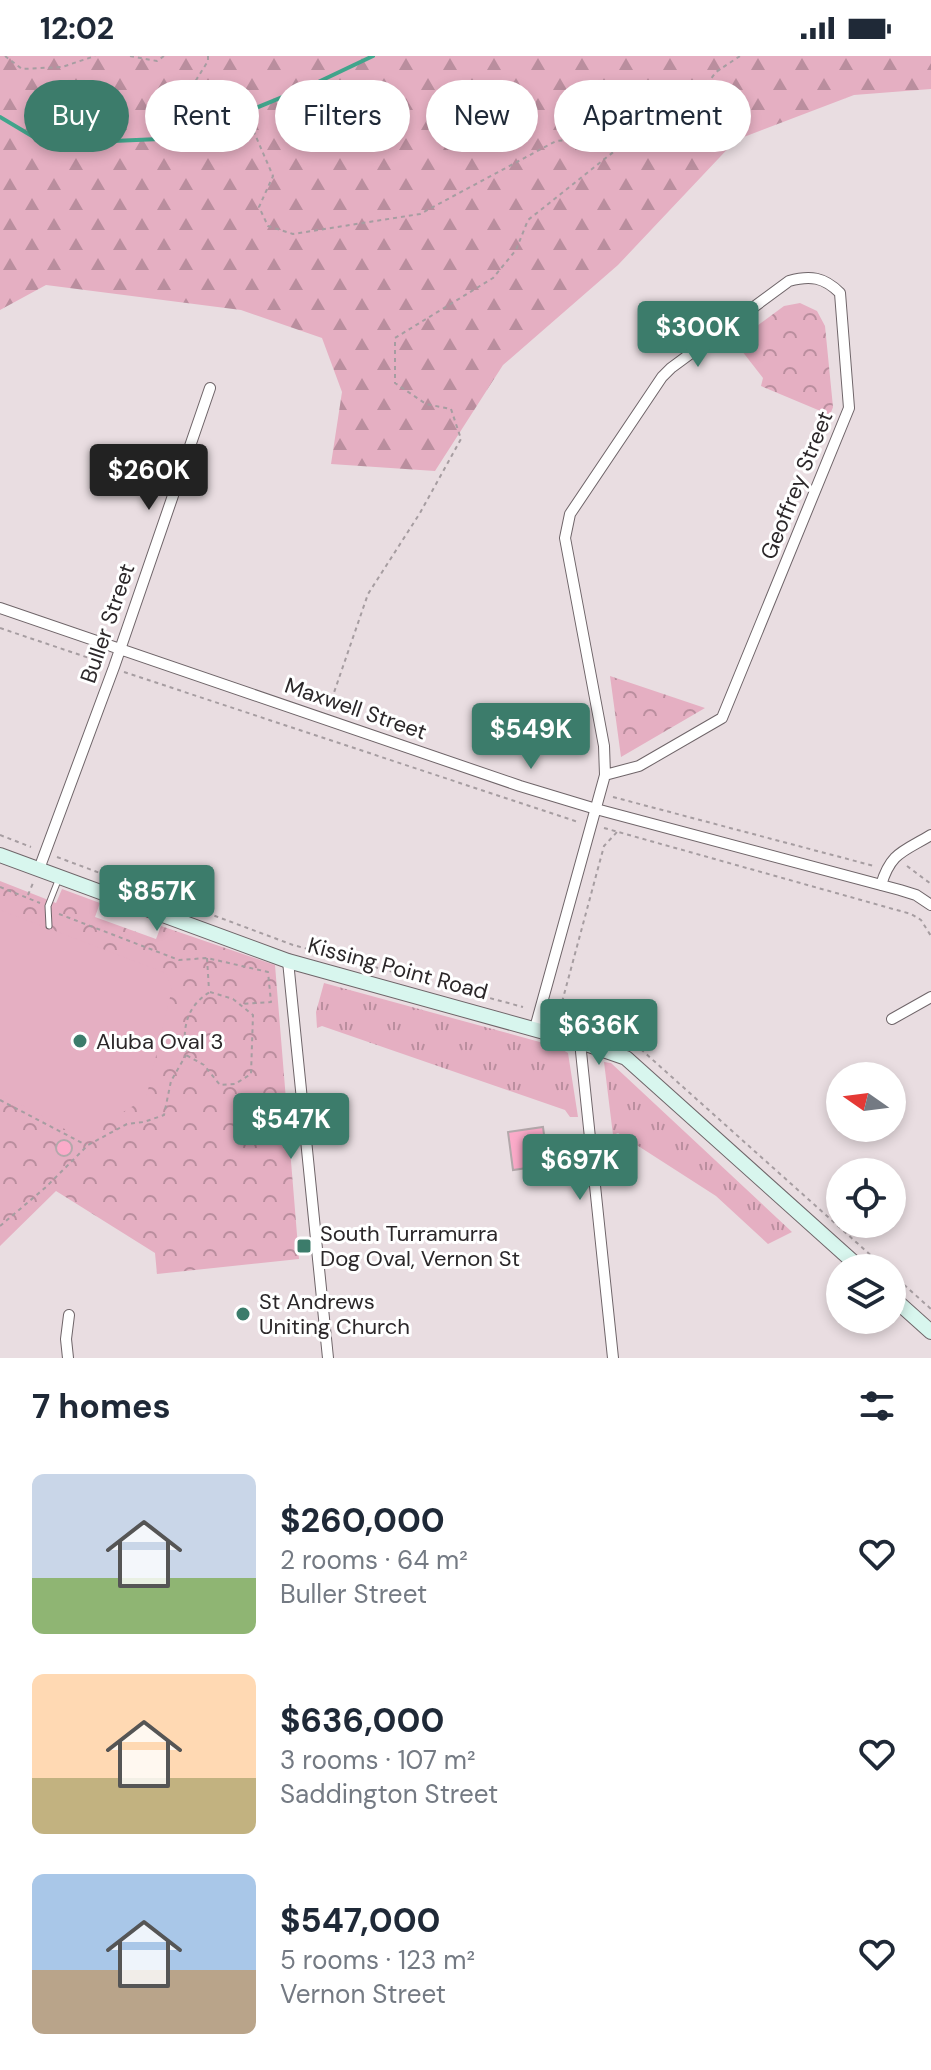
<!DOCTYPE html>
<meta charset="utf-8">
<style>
body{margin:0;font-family:"DM Sans",sans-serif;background:#f6f6f7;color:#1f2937;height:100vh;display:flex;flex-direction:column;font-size:30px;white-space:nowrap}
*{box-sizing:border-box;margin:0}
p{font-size:26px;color:#747a83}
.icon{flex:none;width:44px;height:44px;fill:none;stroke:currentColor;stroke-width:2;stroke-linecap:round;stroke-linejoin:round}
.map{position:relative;height:1302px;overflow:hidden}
.side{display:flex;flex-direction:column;background:#fff;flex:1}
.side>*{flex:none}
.guide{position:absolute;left:24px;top:24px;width:884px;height:72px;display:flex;gap:16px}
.needle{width:52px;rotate:284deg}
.buttons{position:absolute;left:826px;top:1006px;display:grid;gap:16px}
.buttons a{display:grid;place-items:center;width:80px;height:80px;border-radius:50%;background:#fff;box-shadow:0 4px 12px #0003;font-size:40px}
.price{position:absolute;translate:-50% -68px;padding:0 18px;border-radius:8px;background:#3c7c6b;color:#fff;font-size:26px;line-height:52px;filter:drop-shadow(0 2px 4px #0008)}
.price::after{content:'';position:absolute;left:50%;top:48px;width:24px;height:18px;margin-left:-12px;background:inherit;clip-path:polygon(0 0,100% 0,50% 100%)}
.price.on{background:#222;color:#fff}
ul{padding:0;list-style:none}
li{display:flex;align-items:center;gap:24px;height:200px;padding:0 32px}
li span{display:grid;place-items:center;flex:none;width:224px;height:160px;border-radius:12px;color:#555}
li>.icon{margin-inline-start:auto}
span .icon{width:96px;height:96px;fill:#fffc;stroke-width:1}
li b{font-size:34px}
h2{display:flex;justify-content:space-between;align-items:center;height:96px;padding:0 32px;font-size:34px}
.pill{padding:0 28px;border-radius:36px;background:#fff;box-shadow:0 4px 12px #0003;font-size:28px;line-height:72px}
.pill.on{background:#3c7c6b;color:#fff}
.status{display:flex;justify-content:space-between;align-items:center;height:56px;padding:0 40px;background:#fff;direction:ltr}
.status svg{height:22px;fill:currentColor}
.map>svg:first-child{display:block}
</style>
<div class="status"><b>12:02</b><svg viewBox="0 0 49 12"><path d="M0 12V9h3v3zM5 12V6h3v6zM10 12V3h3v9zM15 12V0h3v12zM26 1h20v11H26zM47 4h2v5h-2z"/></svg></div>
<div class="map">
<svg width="931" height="1302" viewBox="0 0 931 1302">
<defs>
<pattern id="grass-tufts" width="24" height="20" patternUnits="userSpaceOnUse" patternTransform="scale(2)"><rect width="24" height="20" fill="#e5afc2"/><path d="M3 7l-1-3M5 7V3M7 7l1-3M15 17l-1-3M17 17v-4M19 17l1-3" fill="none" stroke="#ba8e9e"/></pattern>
<pattern id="forest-firs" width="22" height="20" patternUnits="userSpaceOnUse" patternTransform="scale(2)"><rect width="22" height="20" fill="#e5afc2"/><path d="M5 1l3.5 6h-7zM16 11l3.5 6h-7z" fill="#ba8e9e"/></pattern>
<pattern id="park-crowns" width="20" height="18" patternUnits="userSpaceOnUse" patternTransform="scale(2)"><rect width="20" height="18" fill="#e5afc2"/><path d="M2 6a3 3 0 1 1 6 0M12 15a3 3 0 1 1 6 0" fill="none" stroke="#ba8e9e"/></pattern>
</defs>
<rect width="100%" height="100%" fill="#e9dde1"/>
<!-- grass -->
<path fill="url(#grass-tufts)" d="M324,927L558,991L568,997L578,1061H570L565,1054L322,970L317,972L316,956Z
M604,1006L611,1007L792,1176L768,1188L716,1140L618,1077L613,1079Z"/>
<!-- forest -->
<path fill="url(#forest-firs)" d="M0,0H931V33L854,39L736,84L618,209L503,309L435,415L331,408L342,336L322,282L241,254L46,229L0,254Z"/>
<!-- park -->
<path fill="url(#park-crowns)" d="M800,247L817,255L825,270L833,351L830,359L761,330L763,322L735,286L784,250Z
M610,620L705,652L621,701Z
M0,825L56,847L62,833L100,847L95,861L156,883L161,870L275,909L299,1203L157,1218L155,1197L56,1135L0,1190Z"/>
<!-- garden -->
<path fill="#e5afc2" d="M0,854L166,917L172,933L146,1042L81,1082L0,1037Z"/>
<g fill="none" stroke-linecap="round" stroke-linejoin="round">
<!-- stream -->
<path stroke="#41a58c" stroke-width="4" d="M0,61L37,83L113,85L183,82L314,28L373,0"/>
</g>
<!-- building -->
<path fill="#fbabc9" stroke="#b3a8ab" stroke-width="2" d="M543,1071L548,1109L513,1114L508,1076Z
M56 1092a8 8 0 1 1 16 0a8 8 0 1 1-16 0Z"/>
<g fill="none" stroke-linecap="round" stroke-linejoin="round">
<defs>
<path id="lane" d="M49,870L48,850L59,822"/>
<path id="street" d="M0,552L520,730L596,753L900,834L916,839L931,849
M39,813L114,611L210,332
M881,829C891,796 903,796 931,779
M288,905L328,1302
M892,963L931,941
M535,972L605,719L604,690L565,482L570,458L662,321L671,312L789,225C810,219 824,221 840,237L849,352L722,662L639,710L605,719
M580,986L613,1302
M68,1302L66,1283L69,1259"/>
<path id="secondary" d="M0,799L288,905L580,986L626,1002L860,1212
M892,1241L931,1276"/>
</defs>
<!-- lane casing -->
<use href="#lane" stroke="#6f6569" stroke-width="7"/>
<!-- street casing -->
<use href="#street" stroke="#6f6569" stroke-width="12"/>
<!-- secondary casing -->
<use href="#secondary" stroke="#6f6569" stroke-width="16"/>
<!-- path -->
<path stroke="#a69da1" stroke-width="2" stroke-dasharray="4 4" stroke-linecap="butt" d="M5,0L22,13L62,11L95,0
M130,0L157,5L164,0
M208,0V5L188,37L214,55L244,53L273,120L259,151L268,170L293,178L420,158L556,85L636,78L683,60L716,16L740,0
M0,572L101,606
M124,616L578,766
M329,651L368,538L420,457L461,383L451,353L426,348L395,327V282L493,222L516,194L528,164L636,78
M613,741L874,810
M604,772L911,858L921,864L931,880
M0,779L31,791
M57,801L293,889L523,951
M907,810L931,828
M0,831L40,847
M28,839L33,827
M59,858L179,904L207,902L268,916L271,946L240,948
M207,902L209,934
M210,936L233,943L253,959L251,1018L235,1028L220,1029L204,1009L186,999C182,973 186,950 210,936Z
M553,959L625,979L885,1212
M558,961L604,790L617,776
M0,1044L86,1089
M0,1170L46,1131L88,1089L127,1068L144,1066L164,1059L171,1025L186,999
M892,1218L931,1253"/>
<!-- lane -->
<use href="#lane" stroke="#fff" stroke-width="5"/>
<!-- street -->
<use href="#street" stroke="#fff" stroke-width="10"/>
<!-- secondary -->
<use href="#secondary" stroke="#d8f6ee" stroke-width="14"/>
</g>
<!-- markers -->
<g fill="#3c7c6b" stroke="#fff" stroke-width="3">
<circle cx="80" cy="985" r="8"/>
<rect x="296" y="1182" width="16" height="16" rx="4"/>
<circle cx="243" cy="1258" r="8"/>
</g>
<g text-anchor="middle" stroke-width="6" stroke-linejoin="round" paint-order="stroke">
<!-- street labels -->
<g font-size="22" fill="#2b2729" stroke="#fff">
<text transform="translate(796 429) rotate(-68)" y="8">Geoffrey Street</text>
<text transform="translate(107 567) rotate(-71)" y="8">Buller Street</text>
<text transform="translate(356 652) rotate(19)" y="8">Maxwell Street</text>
<text transform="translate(398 912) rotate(15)" y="8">Kissing Point Road</text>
</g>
<!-- poi labels -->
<g font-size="22" fill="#2b2729" stroke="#fff" text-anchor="start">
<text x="96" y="993">Aluba Oval 3</text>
<text x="320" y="1185">South Turramurra<tspan x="320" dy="25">Dog Oval, Vernon St</tspan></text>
<text x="259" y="1253">St Andrews<tspan x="259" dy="25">Uniting Church</tspan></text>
</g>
</g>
</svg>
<div class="buttons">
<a><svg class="needle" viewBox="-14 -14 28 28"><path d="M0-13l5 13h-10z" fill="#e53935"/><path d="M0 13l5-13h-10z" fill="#747a83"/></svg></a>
<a><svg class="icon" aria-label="locate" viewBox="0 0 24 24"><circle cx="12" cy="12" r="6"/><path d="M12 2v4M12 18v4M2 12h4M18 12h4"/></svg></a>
<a><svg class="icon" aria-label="layers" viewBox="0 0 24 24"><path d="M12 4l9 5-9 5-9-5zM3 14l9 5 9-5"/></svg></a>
</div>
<b class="price" style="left:698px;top:313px">$300K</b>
<b class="price on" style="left:149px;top:456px">$260K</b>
<b class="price" style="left:531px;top:715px">$549K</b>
<b class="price" style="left:157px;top:877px">$857K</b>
<b class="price" style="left:599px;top:1011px">$636K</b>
<b class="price" style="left:291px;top:1105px">$547K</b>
<b class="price" style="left:580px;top:1146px">$697K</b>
<div class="guide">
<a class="pill on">Buy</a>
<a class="pill">Rent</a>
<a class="pill">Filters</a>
<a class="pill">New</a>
<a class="pill">Apartment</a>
</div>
</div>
<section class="side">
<h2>7 homes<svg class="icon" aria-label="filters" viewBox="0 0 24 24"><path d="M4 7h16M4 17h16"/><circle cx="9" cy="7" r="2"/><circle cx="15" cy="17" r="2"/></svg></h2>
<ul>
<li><span style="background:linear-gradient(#c9d6e8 65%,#8fb573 0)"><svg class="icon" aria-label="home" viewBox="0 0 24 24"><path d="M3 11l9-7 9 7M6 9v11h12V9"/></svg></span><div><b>$260,000</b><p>2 rooms · 64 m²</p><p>Buller Street</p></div><svg class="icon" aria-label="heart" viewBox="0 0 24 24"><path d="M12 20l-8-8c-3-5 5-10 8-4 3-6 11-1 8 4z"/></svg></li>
<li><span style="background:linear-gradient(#ffd9b3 65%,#c2b280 0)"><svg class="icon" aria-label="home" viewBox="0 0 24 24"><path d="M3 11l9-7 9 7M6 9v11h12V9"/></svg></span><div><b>$636,000</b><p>3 rooms · 107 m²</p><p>Saddington Street</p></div><svg class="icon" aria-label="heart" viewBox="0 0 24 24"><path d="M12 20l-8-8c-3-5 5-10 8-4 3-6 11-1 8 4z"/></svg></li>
<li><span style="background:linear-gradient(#a9c7e8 60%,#b9a48a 0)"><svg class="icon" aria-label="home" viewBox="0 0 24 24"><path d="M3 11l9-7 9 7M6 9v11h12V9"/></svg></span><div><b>$547,000</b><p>5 rooms · 123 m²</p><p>Vernon Street</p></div><svg class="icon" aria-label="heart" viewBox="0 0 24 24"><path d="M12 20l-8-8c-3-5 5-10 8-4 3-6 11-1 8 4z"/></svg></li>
</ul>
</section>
